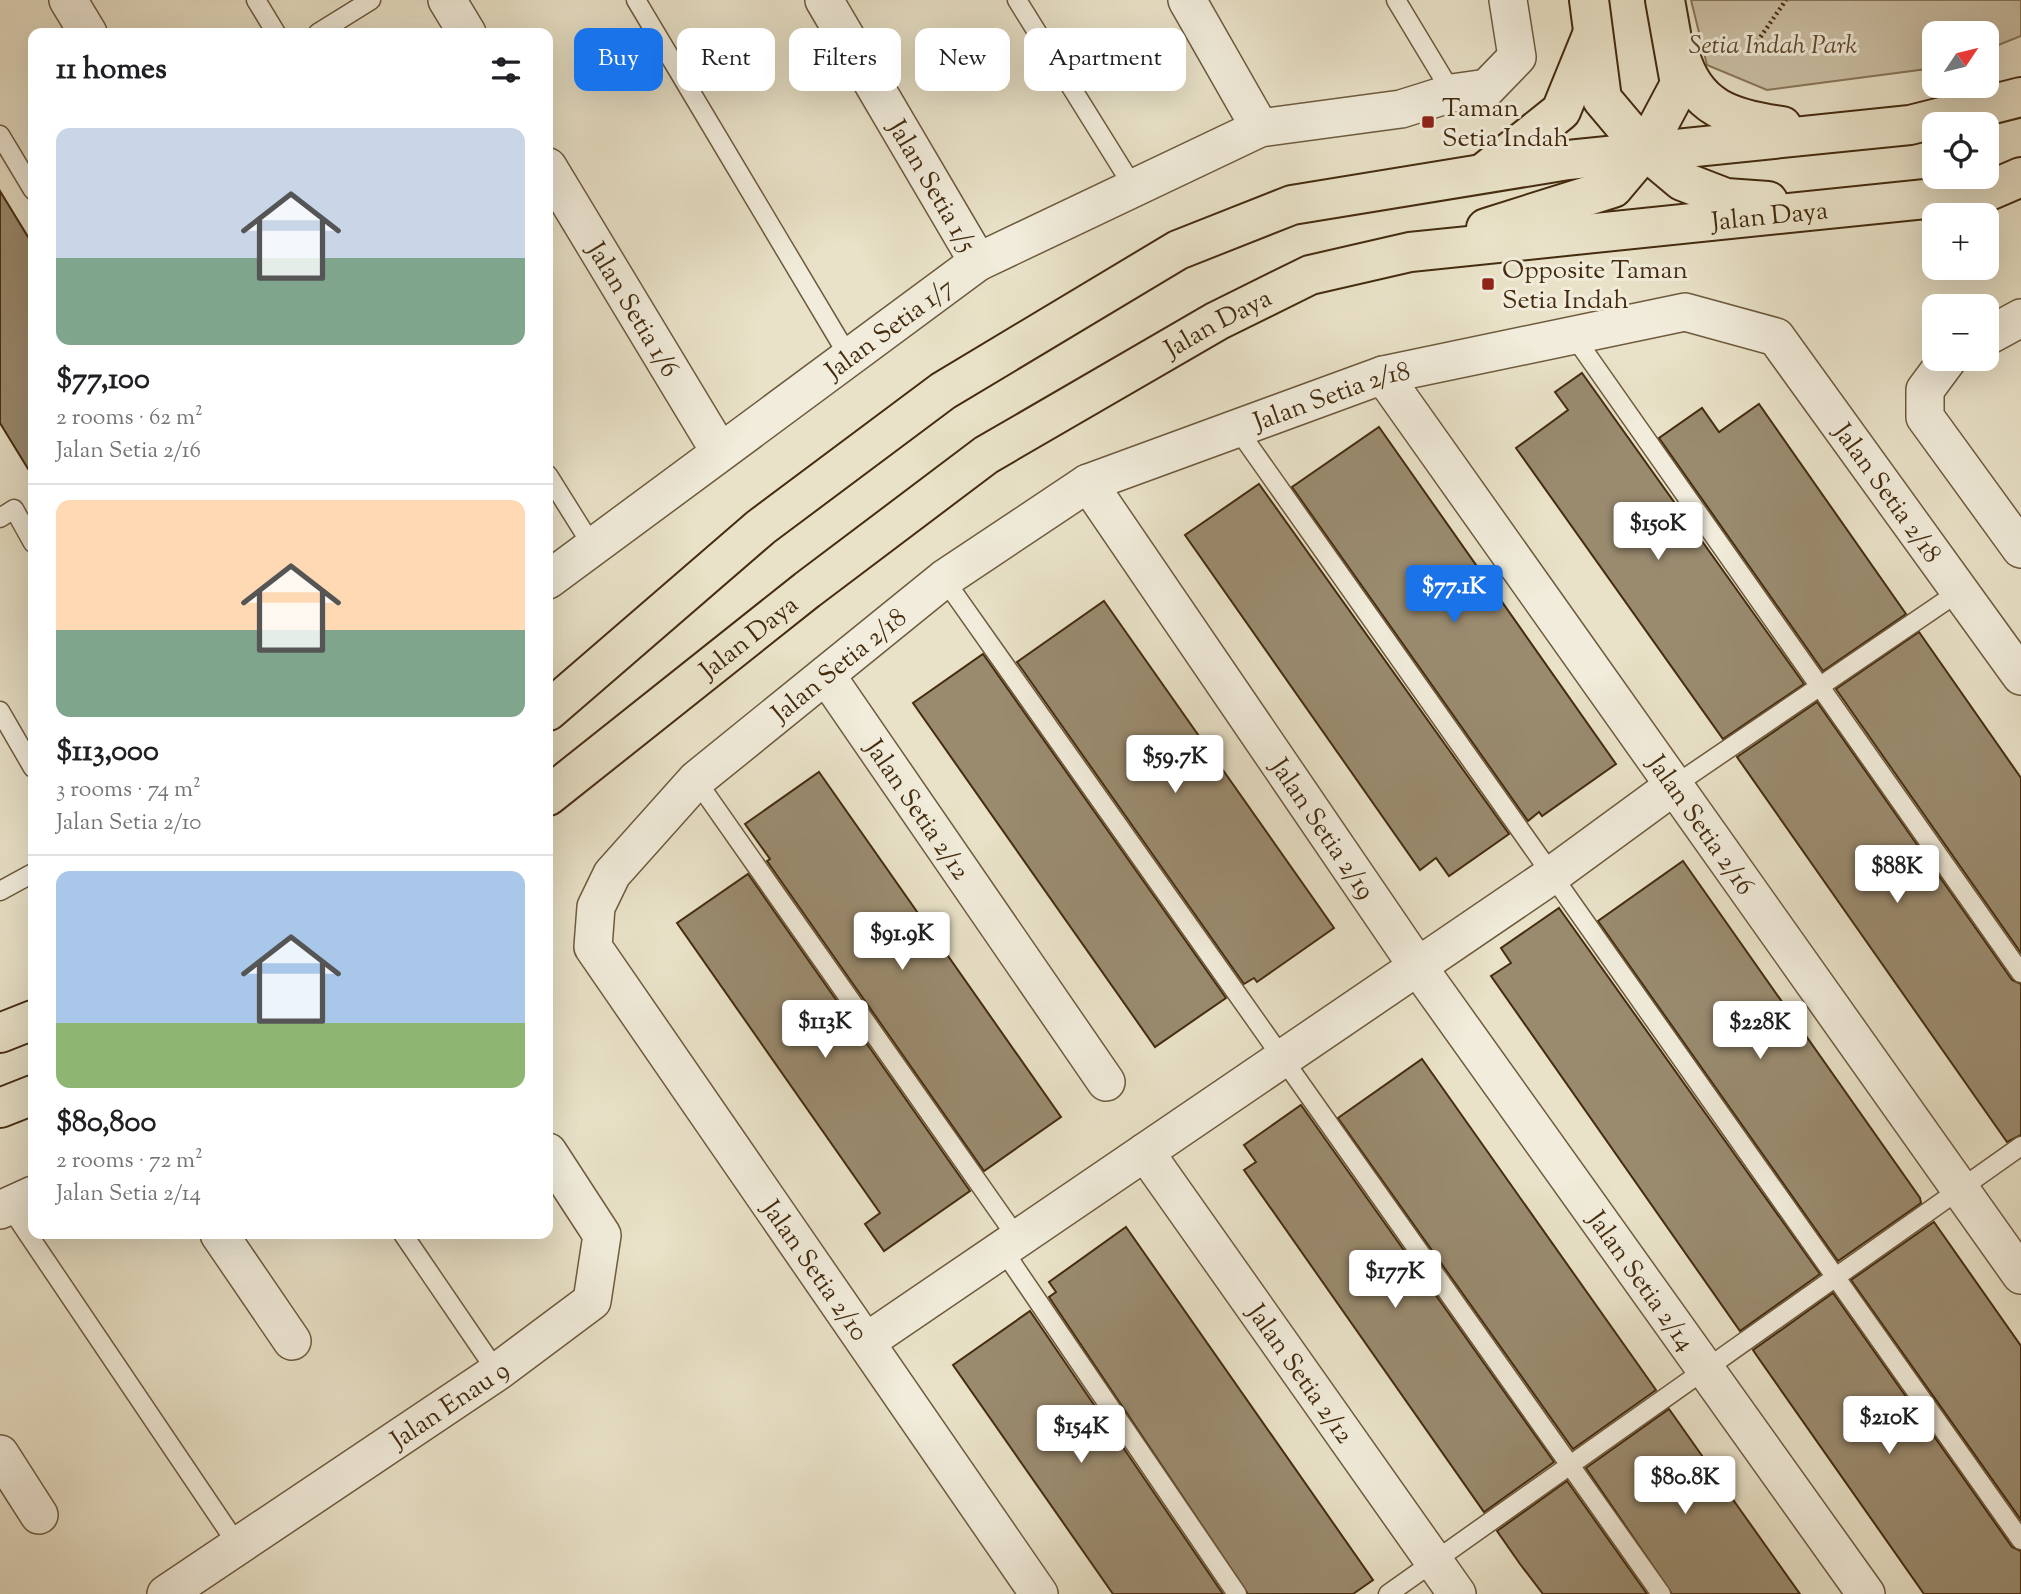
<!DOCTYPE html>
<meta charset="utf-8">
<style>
body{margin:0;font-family:"Sorts Mill Goudy",serif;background:#f2f2f2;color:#202124;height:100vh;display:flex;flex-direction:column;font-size:26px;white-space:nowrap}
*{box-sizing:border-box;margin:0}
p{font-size:23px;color:#757577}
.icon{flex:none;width:38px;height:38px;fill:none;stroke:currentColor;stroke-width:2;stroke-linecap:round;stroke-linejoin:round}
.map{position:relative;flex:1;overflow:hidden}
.sheet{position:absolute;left:28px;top:28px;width:525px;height:1211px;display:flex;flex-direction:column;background:#fff;border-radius:14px;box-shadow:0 7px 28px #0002}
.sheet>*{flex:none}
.guide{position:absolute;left:574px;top:28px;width:665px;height:63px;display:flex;gap:14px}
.needle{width:46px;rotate:55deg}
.tools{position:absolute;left:1922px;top:21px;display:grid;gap:14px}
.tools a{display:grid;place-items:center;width:77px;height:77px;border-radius:14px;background:#fff;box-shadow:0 7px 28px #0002;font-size:35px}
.price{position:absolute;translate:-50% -60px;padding:0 16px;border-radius:7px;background:#fff;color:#222;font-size:23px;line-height:46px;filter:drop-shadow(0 2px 4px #0008)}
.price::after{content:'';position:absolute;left:50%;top:42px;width:21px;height:16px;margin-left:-10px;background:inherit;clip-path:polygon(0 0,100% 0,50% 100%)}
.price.selected{background:#1a73e8;color:#fff}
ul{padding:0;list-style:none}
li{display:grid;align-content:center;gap:14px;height:371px;padding:0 28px}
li+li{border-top:2px solid #e0e0e0}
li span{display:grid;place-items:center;height:217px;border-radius:14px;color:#555}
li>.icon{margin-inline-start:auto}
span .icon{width:126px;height:126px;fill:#fffc;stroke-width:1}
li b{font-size:30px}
h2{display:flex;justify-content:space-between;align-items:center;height:84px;padding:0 28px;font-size:30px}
.tag{padding:0 24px;border-radius:14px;background:#fff;box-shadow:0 7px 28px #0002;font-size:24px;line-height:63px}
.tag.selected{background:#1a73e8;color:#fff}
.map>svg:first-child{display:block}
</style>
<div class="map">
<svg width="2021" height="1594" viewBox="0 0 2021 1594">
<rect width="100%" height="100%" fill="#e9e2c8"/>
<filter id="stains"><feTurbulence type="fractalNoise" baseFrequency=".00286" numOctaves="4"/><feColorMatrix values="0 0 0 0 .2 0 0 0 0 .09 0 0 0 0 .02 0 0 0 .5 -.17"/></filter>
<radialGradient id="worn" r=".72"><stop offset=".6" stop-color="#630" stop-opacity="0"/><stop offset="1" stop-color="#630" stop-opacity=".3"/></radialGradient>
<!-- green -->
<path fill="#cdc3a9" stroke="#89785c" stroke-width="2" d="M1691,0H2021V36L1986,50V33H1934V68L1767,90L1707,65Z"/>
<!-- building -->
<path fill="#9a8b6f" stroke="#452c0f" stroke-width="2" d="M0,191L33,245V477L0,423Z
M1582,373L1804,684L1723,739L1516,448L1568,410L1555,392Z
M1759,404L1906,614L1823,671L1659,438L1702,408L1719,432Z
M1379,427L1616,764L1542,816L1539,812L1528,821L1292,487Z
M1259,484L1509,834L1449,876L1436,858L1420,870L1185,535Z
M1104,601L1334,928L1257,982L1254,978L1244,984L1017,662Z
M1919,632L2021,778V953L1836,689Z
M983,654L1226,998L1155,1047L913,703Z
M1817,702L2012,980L2021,984V1135L2007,1142L1737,757Z
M819,772L1061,1117L984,1171L767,861L770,859L745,824Z
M1683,861L1920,1198L1921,1203L1838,1261L1598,921Z
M748,874L970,1191L884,1251L865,1224L880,1213L677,923Z
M1559,908L1820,1274L1740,1331L1491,976L1511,963L1501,948Z
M1422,1059L1656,1390L1573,1449L1338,1118Z
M1301,1105L1554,1462L1484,1512L1244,1170L1256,1162L1244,1145Z
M1934,1222L2021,1346V1520L1851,1280Z
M1126,1227L1373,1580L1353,1594H1248L1049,1297L1056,1292L1049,1282Z
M1833,1293L2012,1547L2021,1551V1594H1924L1757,1356L1753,1350Z
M1030,1311L1223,1594H1113L953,1365Z
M1669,1409L1746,1518L1800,1594H1672L1586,1468Z
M1567,1481L1647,1594H1543L1520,1564L1497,1531Z"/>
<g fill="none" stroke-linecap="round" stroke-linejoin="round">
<defs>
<path id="service" d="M256,0L276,33
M636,0L849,357
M1017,0L1134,188
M1396,0L1452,93
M318,33L371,0
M0,135L33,190
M1573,335L2021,973
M1236,427L2021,1540
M548,475L593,547
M0,518L14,509L33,543
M944,579L1661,1594
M0,711L33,768
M696,780L1018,1239
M1675,785L1960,591
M0,891L33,873
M9,1206L237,1544
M403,1234L497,1372
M1003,1250L1237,1594
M1388,1594L2021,1146"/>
<g id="minor">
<path d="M68,0L88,33"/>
<path d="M447,0L467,33"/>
<path id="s1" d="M824,0L978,262"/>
<path d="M1187,0L1260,128"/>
<path id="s2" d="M548,167L720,452"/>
<path d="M1986,337L2021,318"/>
<path d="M1948,359L1925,390V417L2021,549"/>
<path id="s3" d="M1383,375L2021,1275"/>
<path id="s4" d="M1088,483L1418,967L1866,1594"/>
<path id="s5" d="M548,580L978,262L1260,128L1401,109L1452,93L1487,88L1517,57L1508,0"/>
<path id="s6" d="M826,675L1106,1082"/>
<path id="s7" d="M1145,1152L1457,1594"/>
<path d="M0,1210L33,1195"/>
<path d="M219,1234L292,1341"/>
<path d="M866,1342L1552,875L1675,785"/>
<path d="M0,1454L39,1515"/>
<path id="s8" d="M166,1594L497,1372L592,1301L602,1235L548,1152"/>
<path id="s9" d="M1039,1594L593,947L596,907L612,874L696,780L944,579L1088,483L1383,375L1685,312L1776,337L2021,676"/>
</g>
<g id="primary">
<path d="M1589,0L1602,99L1645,150L1682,181L1726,198L1768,201"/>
<path d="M1680,55C1695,108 1731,119 1782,126"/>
<path d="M1486,171L1561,111L1592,35"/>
<path d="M1486,228L1613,188L1645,150L1680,84L1665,0"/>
<path d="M548,711L761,527L943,391L1178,250L1292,205L1568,160L1910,125L2021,97"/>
<path id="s10" d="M548,796L807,590L986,455L1217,321L1310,275L1410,252L1984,193L2021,177"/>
<path d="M0,1033L33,1020"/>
<path d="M0,1108L33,1095"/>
</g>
</defs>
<!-- service casing -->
<use href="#service" stroke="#6e5a3d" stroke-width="21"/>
<!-- minor casing -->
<use href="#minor" stroke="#6e5a3d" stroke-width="40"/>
<!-- primary casing -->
<use href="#primary" stroke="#452c0f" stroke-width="42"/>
<!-- path -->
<path stroke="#452c0f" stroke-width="4.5" stroke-dasharray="2 3.5" stroke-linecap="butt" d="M1748,55L1786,0"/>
<!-- service -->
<use href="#service" stroke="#f1ecdb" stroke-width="18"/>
<!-- minor -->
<use href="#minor" stroke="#f1ecdb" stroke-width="37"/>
<!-- primary -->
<use href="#primary" stroke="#e9e2c8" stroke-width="38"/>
</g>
<!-- markers -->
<g fill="#8f2418" stroke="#f1ecdb" stroke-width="2.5">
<rect x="1421" y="115" width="14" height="14" rx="3.5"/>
<rect x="1481" y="277" width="14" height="14" rx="3.5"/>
</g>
<g text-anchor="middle" stroke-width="6" stroke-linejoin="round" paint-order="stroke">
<!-- park labels -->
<g font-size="26" font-style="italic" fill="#604a2e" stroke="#f1ecdb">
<text x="1773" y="53">Setia Indah Park</text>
</g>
<!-- poi labels -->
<g font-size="26" fill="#452c0f" stroke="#f1ecdb" text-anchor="start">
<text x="1442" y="116">Taman<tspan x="1442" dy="30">Setia Indah</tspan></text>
<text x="1502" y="278">Opposite Taman<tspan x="1502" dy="30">Setia Indah</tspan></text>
</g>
<!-- street labels -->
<g font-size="26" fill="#452c0f" stroke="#f1ecdb">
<text dy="9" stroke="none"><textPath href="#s1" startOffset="215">Jalan Setia 1/5</textPath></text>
<text dy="9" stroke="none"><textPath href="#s10" startOffset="1390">Jalan Daya</textPath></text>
<text dy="9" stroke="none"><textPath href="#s2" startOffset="166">Jalan Setia 1/6</textPath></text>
<text dy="9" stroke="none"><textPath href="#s10" startOffset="822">Jalan Daya</textPath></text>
<text dy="9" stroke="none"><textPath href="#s5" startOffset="424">Jalan Setia 1/7</textPath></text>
<text dy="9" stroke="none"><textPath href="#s9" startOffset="1740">Jalan Setia 2/18</textPath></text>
<text dy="9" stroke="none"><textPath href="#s9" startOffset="2390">Jalan Setia 2/18</textPath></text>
<text dy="9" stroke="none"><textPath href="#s10" startOffset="256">Jalan Daya</textPath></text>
<text dy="9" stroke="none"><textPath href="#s9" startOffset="1172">Jalan Setia 2/18</textPath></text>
<text dy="9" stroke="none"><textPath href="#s6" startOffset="163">Jalan Setia 2/12</textPath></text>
<text dy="9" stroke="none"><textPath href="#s3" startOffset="551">Jalan Setia 2/16</textPath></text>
<text dy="9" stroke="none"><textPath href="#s4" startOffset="418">Jalan Setia 2/19</textPath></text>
<text transform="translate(816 1270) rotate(55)" y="9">Jalan Setia 2/10</text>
<text dy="9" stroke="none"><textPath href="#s4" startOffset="971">Jalan Setia 2/14</textPath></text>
<text dy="9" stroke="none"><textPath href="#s7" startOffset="271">Jalan Setia 2/12</textPath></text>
<text dy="9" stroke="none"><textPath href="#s8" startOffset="341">Jalan Enau 9</textPath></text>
</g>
</g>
<rect width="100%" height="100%" filter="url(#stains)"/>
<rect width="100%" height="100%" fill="url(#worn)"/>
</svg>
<div class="tools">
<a><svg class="needle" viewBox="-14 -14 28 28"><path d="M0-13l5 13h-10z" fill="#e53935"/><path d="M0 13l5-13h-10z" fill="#757577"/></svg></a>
<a><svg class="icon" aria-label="locate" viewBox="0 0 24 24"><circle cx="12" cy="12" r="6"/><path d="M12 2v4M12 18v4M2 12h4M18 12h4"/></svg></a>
<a>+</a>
<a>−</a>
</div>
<b class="price" style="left:1658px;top:562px">$150K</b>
<b class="price selected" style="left:1454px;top:625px">$77.1K</b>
<b class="price" style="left:1175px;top:795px">$59.7K</b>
<b class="price" style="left:1897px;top:905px">$88K</b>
<b class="price" style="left:902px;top:972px">$91.9K</b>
<b class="price" style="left:825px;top:1060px">$113K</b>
<b class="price" style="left:1760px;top:1061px">$228K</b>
<b class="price" style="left:1395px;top:1310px">$177K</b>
<b class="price" style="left:1889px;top:1456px">$210K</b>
<b class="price" style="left:1081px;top:1465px">$154K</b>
<b class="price" style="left:1685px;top:1516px">$80.8K</b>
<div class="guide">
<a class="tag selected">Buy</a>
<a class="tag">Rent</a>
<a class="tag">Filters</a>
<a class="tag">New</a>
<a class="tag">Apartment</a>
</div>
<section class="sheet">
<h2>11 homes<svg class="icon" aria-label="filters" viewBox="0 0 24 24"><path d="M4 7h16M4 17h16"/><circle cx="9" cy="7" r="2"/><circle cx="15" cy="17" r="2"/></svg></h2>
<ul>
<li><span style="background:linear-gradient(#c9d6e8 60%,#7fa58c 0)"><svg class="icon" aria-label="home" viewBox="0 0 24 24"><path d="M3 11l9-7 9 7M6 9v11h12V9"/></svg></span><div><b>$77,100</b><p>2 rooms · 62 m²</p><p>Jalan Setia 2/16</p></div></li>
<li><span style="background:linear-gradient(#ffd9b3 60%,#7fa58c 0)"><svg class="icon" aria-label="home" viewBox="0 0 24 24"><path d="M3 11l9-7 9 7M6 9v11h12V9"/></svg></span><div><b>$113,000</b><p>3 rooms · 74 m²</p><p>Jalan Setia 2/10</p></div></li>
<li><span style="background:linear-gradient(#a9c7e8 70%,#8fb573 0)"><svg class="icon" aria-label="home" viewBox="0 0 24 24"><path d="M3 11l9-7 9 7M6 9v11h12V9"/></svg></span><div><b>$80,800</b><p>2 rooms · 72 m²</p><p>Jalan Setia 2/14</p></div></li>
</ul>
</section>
</div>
